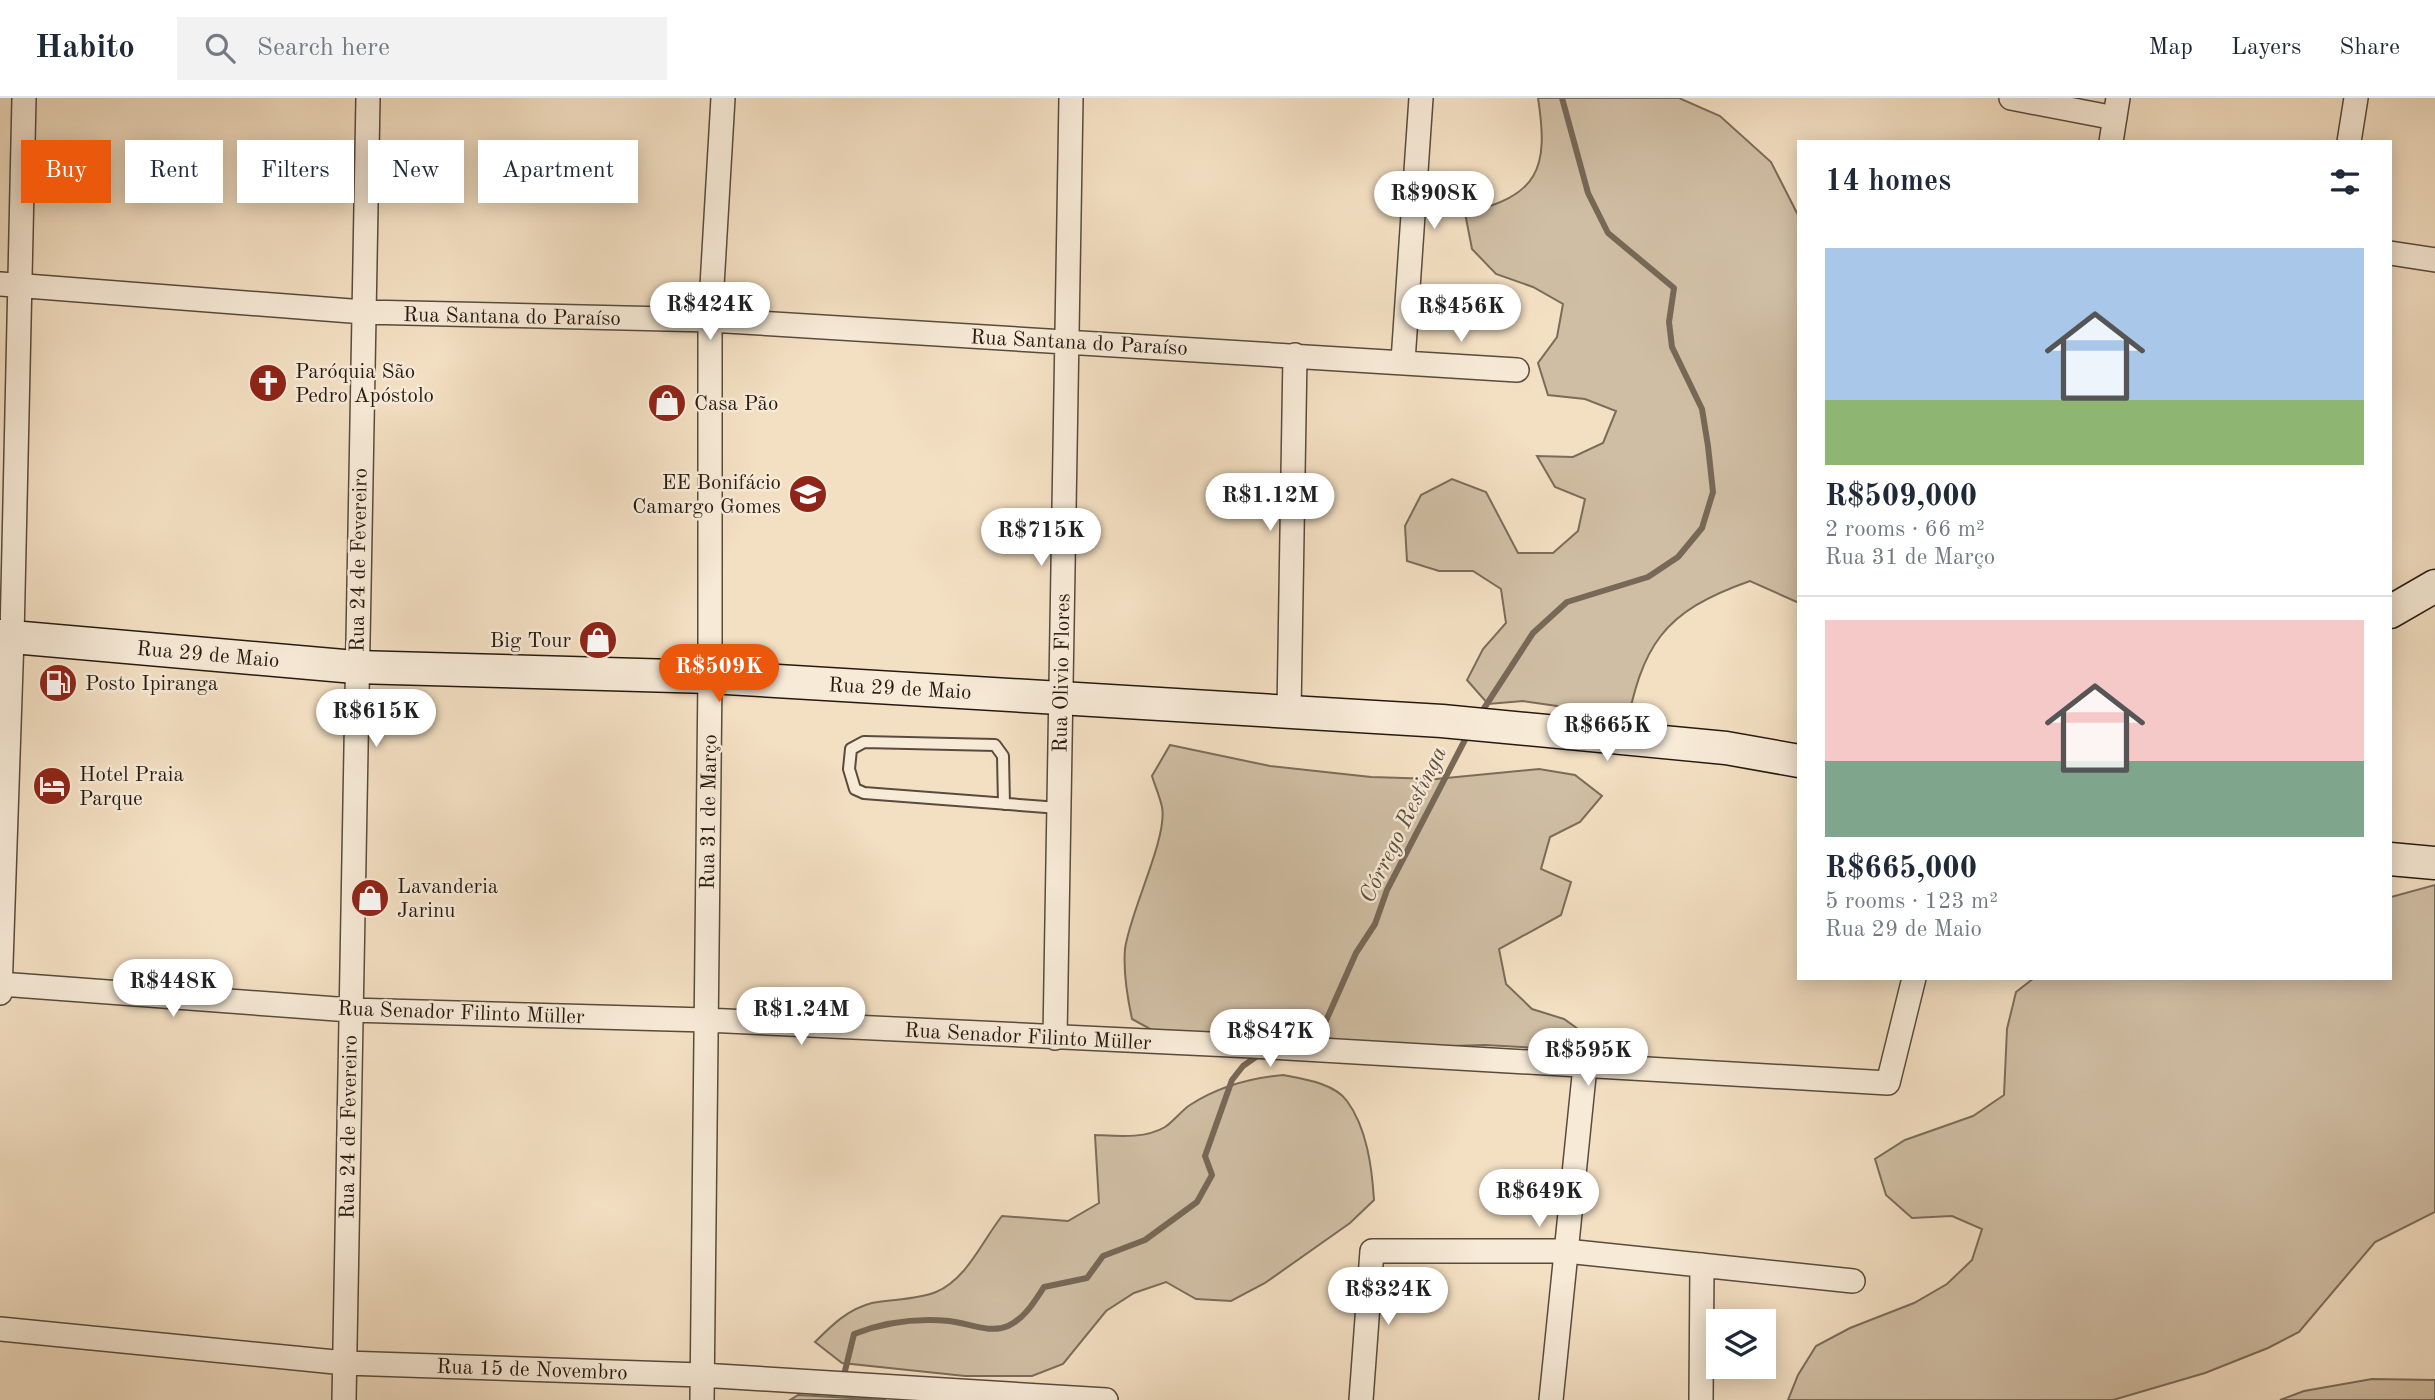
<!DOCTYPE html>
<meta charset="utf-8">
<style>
body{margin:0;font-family:"Old Standard TT",serif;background:#f2f2f3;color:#1f2937;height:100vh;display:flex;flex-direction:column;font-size:26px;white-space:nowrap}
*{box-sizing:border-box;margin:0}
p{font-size:23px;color:#747a83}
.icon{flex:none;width:38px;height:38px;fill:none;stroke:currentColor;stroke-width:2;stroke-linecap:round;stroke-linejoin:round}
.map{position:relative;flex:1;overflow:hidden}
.side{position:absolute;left:1797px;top:42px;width:595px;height:840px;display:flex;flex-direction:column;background:#fff;border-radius:0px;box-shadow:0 4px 18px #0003}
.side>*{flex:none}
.guide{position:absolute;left:21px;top:42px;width:665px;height:63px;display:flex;gap:14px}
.controls{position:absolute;left:1706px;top:1211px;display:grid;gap:14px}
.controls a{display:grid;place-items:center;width:70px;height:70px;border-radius:0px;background:#fff;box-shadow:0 4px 18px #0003;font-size:35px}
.price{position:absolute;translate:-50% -60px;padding:0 16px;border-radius:24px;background:#fff;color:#222;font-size:23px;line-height:46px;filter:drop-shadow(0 2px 4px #0008)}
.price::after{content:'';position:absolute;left:50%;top:42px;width:21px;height:16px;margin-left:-10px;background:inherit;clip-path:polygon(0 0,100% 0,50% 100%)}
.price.current{background:#ea580c;color:#fff}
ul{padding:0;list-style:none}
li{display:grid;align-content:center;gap:14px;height:371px;padding:0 28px}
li+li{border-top:2px solid #e0e1e3}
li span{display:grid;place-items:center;height:217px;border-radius:0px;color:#555}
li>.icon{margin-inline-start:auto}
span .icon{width:126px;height:126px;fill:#fffc;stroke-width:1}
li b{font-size:30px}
h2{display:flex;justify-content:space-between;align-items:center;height:84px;padding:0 28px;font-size:30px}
.tag{padding:0 24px;border-radius:0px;background:#fff;box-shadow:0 4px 18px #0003;font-size:24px;line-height:63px}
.tag.current{background:#ea580c;color:#fff}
header{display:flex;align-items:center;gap:42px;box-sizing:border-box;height:98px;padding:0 35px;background:#fff;border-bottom:2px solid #e0e1e3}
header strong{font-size:33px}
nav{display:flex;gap:38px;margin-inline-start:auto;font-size:24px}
.search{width:490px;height:63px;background:#f2f2f3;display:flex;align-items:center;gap:18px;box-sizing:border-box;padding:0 24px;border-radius:0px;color:#747a83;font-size:26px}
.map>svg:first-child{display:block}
</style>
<header>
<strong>Habito</strong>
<div class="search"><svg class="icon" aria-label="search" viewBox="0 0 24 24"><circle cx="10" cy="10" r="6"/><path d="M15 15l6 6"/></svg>Search here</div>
<nav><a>Map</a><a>Layers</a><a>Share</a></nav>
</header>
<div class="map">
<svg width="2435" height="1302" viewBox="0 0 2435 1302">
<rect width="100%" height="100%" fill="#f3dfc2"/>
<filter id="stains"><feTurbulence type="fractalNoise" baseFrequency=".00286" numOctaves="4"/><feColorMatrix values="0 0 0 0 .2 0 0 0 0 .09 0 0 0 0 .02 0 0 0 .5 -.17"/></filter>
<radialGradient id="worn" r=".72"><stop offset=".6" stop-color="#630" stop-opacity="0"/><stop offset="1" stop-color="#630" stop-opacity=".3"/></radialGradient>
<!-- green -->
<path fill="#d0bea4" stroke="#7b6c5a" stroke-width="2" d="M1538,0H1679L1720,18L1771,64L1799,119V505L1750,483C1662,514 1642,547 1625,636L1584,625L1557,608L1523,603L1488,606L1467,582L1483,551L1506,525L1501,491L1473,473H1439L1407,463L1405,428L1421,397L1452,381L1486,394L1518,455H1553L1578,433L1585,401L1555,389L1537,358L1573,359L1603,345L1616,313L1585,301L1548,297L1538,265L1557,239L1563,206L1533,189L1496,176L1472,151L1465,115C1539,98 1549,71 1538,0Z
M1170,647L1270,668L1371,679L1436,681L1539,671L1575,677L1602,698L1580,724L1550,739L1541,771L1571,784L1561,817L1499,851L1506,886L1532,911L1564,921L1592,941L1556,951L1485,947L1416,949L1269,937H1161L1132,921C1127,898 1123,875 1125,851C1130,813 1168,740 1162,709C1160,699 1155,688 1152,678Z
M2435,787V1114L2375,1144L2299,1234L2268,1250L2205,1275L2113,1302H1788L1798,1277L1816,1248L1850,1230L1914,1205L1947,1186L1972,1162L1982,1131L1952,1118L1912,1120L1886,1097L1875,1061L1905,1042L1973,1018L2004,997L2007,931L2016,894L2034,880H2390L2391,799Z
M1283,977C1303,981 1334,985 1347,1003C1367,1030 1372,1070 1374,1102L1350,1125L1265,1185L1231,1203L1196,1201L1166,1184L1134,1195L1106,1213L1063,1266L1032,1278H965L842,1265L815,1244C832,1227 848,1211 872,1205C893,1201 916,1202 936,1194C967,1181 982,1143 1002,1118L1068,1123L1099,1105L1095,1037C1117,1038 1145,1041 1165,1029C1174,1023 1181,1013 1190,1007C1219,988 1249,980 1283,977Z
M2372,1281L2435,1282V1302H2280L2304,1293Z
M798,1297L886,1302H790Z"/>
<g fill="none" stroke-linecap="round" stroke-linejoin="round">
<!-- stream -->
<path stroke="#776857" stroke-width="6" d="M1479,618L1533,535L1567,504L1648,479L1678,459L1702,430L1713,394L1708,348L1702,311L1672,249L1669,224L1674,190L1608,135L1588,95L1562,0
M1278,943L1291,934L1325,925L1356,855L1375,826L1387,792L1468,636
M843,1281L854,1236C885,1224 916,1220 949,1223C968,1225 990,1236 1008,1228C1025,1220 1034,1204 1044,1189L1087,1180L1103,1158L1145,1142L1197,1104L1212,1077L1205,1058L1232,982L1243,968L1260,956"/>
<defs>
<path id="lane" d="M1004,706L1003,658L995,647L864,644L851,651L849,671L855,691L864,695L1059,710"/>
<path id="street" d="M2011,0L2115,20
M2111,44L2118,0
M2349,44L2356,0
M2390,155L2435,162
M0,186L364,214L710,222L1517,272
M1403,263L1421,0
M1289,614L1295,257
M0,886L350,912L706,922L1252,948L1888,985L1914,880
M0,895L12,539L24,0
M1055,940L1071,0
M0,1231L345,1265L701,1277L1106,1302
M344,1302L368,0
M702,1302L710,579V222L723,0
M1361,1302L1372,1153H1566L1853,1183
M1551,1302L1585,968
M1701,1302L1702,1167"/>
<path id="secondary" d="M2390,514L2435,488
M0,538L355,569L710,579L1442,623L1726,650L1799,663
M2390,761L2435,765"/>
</defs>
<!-- lane casing -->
<use href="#lane" stroke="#594b3d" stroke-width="14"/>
<!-- street casing -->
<use href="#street" stroke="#594b3d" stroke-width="26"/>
<!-- secondary casing -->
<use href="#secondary" stroke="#261a11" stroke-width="35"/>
<!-- lane -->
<use href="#lane" stroke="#f7ead7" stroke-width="10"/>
<!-- street -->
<use href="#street" stroke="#f7ead7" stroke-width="23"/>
<!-- secondary -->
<use href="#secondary" stroke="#f7ead7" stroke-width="32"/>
</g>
<!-- icons -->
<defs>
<symbol id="church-disc" viewBox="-11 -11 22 22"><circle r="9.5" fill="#8f2418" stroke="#f7ead7"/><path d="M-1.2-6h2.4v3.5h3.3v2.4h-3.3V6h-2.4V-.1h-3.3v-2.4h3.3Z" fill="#fff"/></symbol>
<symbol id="shop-disc" viewBox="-11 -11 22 22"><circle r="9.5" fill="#8f2418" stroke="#f7ead7"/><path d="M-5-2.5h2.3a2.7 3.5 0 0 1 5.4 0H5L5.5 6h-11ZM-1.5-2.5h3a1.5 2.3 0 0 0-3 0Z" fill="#fff"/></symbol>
<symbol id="school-disc" viewBox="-11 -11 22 22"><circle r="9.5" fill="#8f2418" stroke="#f7ead7"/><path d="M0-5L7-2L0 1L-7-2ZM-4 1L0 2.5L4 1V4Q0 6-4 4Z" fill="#fff"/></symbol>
<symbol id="fuel-disc" viewBox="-11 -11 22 22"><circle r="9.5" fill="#8f2418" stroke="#f7ead7"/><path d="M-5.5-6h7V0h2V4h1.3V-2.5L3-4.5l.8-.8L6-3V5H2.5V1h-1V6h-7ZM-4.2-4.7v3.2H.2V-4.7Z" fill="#fff"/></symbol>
<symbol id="hotel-disc" viewBox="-11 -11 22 22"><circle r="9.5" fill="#8f2418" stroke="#f7ead7"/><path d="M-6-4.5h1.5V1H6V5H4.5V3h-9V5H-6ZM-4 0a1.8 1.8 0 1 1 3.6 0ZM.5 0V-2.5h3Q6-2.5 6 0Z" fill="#fff"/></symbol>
</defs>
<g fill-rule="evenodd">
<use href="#church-disc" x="246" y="263" width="44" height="44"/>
<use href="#shop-disc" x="645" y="283" width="44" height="44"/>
<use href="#school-disc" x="786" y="374" width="44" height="44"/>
<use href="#shop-disc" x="576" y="520" width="44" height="44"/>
<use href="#fuel-disc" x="36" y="563" width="44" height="44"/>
<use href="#hotel-disc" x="30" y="666" width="44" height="44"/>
<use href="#shop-disc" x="348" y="778" width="44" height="44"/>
</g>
<g text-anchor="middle" stroke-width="5" stroke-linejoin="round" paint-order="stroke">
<!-- street labels -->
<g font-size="21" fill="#261a11" stroke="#f7ead7">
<text transform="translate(512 218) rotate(1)" y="7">Rua Santana do Paraíso</text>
<text transform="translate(1079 244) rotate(3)" y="7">Rua Santana do Paraíso</text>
<text transform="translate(358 462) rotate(-89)" y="7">Rua 24 de Fevereiro</text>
<text transform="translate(208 556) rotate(5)" y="7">Rua 29 de Maio</text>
<text transform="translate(1061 575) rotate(-89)" y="7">Rua Olivio Flores</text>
<text transform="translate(900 590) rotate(3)" y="7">Rua 29 de Maio</text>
<text transform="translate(708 714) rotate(-89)" y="7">Rua 31 de Março</text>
<text transform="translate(461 914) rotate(2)" y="7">Rua Senador Filinto Müller</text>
<text transform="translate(1028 938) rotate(3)" y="7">Rua Senador Filinto Müller</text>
<text transform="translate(348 1029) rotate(-89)" y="7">Rua 24 de Fevereiro</text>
<text transform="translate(532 1271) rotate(2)" y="7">Rua 15 de Novembro</text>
</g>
<!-- poi labels -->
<g font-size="21" fill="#261a11" stroke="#f7ead7" text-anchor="start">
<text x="295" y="280">Paróquia São<tspan x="295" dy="24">Pedro Apóstolo</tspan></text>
<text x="694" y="312">Casa Pão</text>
<text x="781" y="391" text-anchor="end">EE Bonifácio<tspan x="781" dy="24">Camargo Gomes</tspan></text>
<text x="571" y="549" text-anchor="end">Big Tour</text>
<text x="85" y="592">Posto Ipiranga</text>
<text x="79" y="683">Hotel Praia<tspan x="79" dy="24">Parque</tspan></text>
<text x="397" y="795">Lavanderia<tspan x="397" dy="24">Jarinu</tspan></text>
</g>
<!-- water labels -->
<g font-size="23" font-style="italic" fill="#5c4e40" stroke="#f7ead7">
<text transform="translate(1402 726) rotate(-64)" y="8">Córrego Restinga</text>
</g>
</g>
<rect width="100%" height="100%" filter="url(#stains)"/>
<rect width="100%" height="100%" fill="url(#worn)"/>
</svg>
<div class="controls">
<a><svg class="icon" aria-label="layers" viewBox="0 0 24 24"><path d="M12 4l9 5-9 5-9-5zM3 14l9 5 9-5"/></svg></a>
</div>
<b class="price" style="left:1434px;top:133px">R$908K</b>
<b class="price" style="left:710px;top:244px">R$424K</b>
<b class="price" style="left:1461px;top:246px">R$456K</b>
<b class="price" style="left:1270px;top:435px">R$1.12M</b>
<b class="price" style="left:1041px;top:470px">R$715K</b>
<b class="price current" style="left:719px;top:606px">R$509K</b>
<b class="price" style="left:376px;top:651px">R$615K</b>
<b class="price" style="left:1607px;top:665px">R$665K</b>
<b class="price" style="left:173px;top:921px">R$448K</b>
<b class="price" style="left:801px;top:949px">R$1.24M</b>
<b class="price" style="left:1270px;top:971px">R$847K</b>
<b class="price" style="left:1588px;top:990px">R$595K</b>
<b class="price" style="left:1539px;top:1131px">R$649K</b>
<b class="price" style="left:1388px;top:1229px">R$324K</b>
<div class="guide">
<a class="tag current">Buy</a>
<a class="tag">Rent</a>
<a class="tag">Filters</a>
<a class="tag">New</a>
<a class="tag">Apartment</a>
</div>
<section class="side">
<h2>14 homes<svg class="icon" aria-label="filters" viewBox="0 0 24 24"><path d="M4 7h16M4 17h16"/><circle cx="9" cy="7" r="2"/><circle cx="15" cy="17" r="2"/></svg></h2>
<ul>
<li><span style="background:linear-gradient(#a9c7e8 70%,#8fb573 0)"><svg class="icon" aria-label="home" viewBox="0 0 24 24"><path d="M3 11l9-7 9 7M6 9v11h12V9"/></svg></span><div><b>R$509,000</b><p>2 rooms · 66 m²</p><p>Rua 31 de Março</p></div></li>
<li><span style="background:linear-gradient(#f6c9c9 65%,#7fa58c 0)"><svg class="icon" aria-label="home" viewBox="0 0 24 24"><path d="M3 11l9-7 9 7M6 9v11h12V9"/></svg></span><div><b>R$665,000</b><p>5 rooms · 123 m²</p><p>Rua 29 de Maio</p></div></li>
</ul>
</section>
</div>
